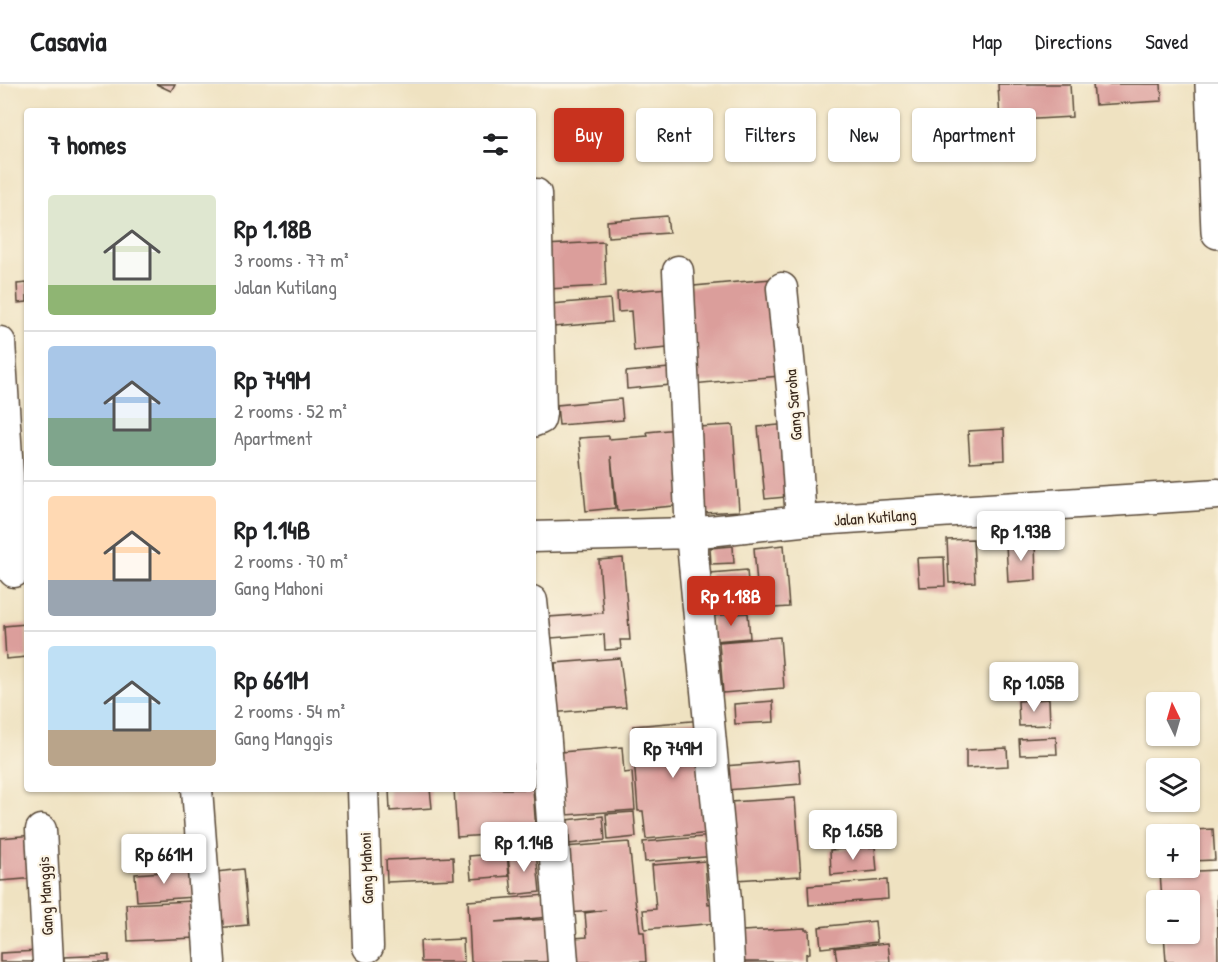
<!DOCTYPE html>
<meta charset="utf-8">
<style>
body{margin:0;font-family:"Patrick Hand",sans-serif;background:#f6f6f6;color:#202124;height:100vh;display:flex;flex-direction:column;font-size:22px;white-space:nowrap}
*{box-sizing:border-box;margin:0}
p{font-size:20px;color:#757577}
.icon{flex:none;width:33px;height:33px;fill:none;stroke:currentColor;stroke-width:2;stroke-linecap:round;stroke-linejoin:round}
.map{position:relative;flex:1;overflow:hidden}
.details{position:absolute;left:24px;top:24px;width:512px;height:684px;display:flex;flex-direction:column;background:#fff;border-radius:6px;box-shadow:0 2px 4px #0004}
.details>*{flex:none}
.top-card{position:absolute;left:554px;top:24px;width:570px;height:54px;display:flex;gap:12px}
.needle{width:39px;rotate:355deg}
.tools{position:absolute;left:1146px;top:608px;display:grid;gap:12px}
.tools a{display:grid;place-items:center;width:54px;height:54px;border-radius:6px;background:#fff;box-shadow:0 2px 4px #0004;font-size:30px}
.price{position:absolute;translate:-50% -51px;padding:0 14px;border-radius:6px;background:#fff;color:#222;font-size:20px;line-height:39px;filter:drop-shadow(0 2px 3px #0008)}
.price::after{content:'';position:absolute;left:50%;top:36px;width:18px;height:14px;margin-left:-9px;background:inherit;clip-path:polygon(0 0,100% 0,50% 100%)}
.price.current{background:#c8321e;color:#fff}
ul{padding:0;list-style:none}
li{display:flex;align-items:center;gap:18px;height:150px;padding:0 24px}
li+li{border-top:2px solid #e0e0e0}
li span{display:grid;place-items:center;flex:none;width:168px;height:120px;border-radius:6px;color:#555}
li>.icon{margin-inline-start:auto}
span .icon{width:72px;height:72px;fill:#fffc;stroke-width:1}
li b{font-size:26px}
h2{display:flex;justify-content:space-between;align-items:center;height:72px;padding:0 24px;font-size:26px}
.chip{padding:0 21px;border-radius:6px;background:#fff;box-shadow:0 2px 4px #0004;font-size:21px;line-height:54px}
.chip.current{background:#c8321e;color:#fff}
header{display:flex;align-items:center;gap:36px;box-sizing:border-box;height:84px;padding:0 30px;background:#fff;border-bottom:2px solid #e0e0e0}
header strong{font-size:28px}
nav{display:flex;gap:33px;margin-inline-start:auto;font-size:21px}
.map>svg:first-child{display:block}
</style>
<header>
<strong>Casavia</strong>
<nav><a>Map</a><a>Directions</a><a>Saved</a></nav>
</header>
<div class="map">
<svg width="1218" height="878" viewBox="0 0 1218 878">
<rect width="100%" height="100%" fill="#fcf5e5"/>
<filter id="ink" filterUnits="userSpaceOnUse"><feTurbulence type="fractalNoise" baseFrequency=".0167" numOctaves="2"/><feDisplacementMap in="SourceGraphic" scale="12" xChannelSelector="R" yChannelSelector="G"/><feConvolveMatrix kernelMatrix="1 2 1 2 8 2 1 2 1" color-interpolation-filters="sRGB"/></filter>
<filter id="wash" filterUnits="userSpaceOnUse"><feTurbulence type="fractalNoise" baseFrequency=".008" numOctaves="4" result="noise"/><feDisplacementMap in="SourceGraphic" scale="24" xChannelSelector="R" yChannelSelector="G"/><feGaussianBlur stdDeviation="1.35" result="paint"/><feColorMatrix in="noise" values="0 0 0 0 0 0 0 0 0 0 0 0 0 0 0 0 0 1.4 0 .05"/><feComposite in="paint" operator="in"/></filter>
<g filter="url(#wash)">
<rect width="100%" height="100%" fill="#efe2c1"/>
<g id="blocks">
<!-- building -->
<path fill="#db9e9b" d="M156,0H175L171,7Z
M998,0H1070L1072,33L1000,37Z
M1093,0H1161L1162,17L1095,21Z
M667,132L669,149L608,153L607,137Z
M604,158L606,202L547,205L544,161Z
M771,195L780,292L692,300L683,203Z
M27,199V218L18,219L17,200Z
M669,204L679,263L634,267L631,227L618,228L617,208Z
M610,215L612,238L553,243L551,220Z
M680,283L682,300L627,305L626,288Z
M621,315L623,336L559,341L557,321Z
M789,340L796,412L765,415L758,343Z
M733,341L739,427L704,429L698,343Z
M678,345L685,421L617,427L611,372L615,424L586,427L579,354L609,352V355L648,352L647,348Z
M1004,345L1005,376L970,378L968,347Z
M973,455L975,498L949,499L947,456Z
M1035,458L1036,496L1008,498L1006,460Z
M784,461L789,523L759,525L754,464Z
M733,462L734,479L711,480L710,464Z
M944,473L945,502L919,503L917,474Z
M623,474L630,556H620L621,565L605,566L604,550L551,554L549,533L603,529L599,476Z
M747,486L750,524L713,527L710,489Z
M748,529L750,554L714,557L711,532Z
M26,540L27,573L6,575L4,542Z
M780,553L784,604L723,609L719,558Z
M620,574L626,623L549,629L547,604L557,603L555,579Z
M1049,615L1050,641L1019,642L1018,617Z
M773,617L774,638L735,640L734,620Z
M703,636L712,749L646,755L643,727H638L634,674H636L633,642Z
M1056,653L1057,670L1020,671L1019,655Z
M622,663L624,689L632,688L635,726L566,731L561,668Z
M1007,664L1008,682L966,684V666Z
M799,676L801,700L726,706L724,682Z
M389,705H430L432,724L390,727Z
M454,705H533L536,748L457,753Z
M795,714L801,792L736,796L730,718Z
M634,728L636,753L608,756L606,730Z
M603,732L605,756L569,760L567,736Z
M1213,745L1215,776L1190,777V750H1156V778L1153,779L1152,748Z
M33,751L37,794L0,797V754Z
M714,752L716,772L645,778L643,758Z
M629,758L636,824H637L640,848H644L646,878H576L574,854L587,853L585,829L606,826L568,829L564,763Z
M875,763L877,787L831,791L830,766Z
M536,768L540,808L512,811L508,771Z
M507,769L509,792L471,795L469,772Z
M453,773L454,795L387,798L386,776Z
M705,777L708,821L717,820L718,839L645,845L643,826L656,825L652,781Z
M243,785L248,841L215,844L216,788Z
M192,786L194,813L137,817L135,790Z
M1217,786L1218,878H1166L1164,849H1190V816H1162L1160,789Z
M887,796L888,815L809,821L808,802Z
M547,811L549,833L495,838L552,835L555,878H471L468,817Z
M193,817L195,854L128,857L126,820Z
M875,837L877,858L821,864L819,843Z
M805,844V846H809L810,869L806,870V878H744L742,847Z
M463,855L464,878H421L420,857Z
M888,859L890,878H837L835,864Z
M38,867V878H0V869Z
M109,871V878H64V873Z"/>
</g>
</g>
<g filter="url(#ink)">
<use href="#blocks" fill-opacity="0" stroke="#564636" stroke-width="1.5"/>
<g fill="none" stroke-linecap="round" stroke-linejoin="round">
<defs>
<path id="minor" d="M678,187L691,449L726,817L729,878
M782,204L793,315L801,437
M0,258L14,488
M532,338L540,335L541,329L536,110
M532,453L691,449L801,437L1218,410
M532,517L544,632L563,878
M197,705L210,878
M363,705L368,863
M41,746L48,878"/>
<path id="major" d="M1212,0L1218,148"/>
</defs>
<!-- minor casing -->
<use href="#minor" stroke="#564636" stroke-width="33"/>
<!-- major casing -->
<use href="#major" stroke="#564636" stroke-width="36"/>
<!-- minor -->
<use href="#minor" stroke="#fff" stroke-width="30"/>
<!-- major -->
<use href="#major" stroke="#fff" stroke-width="33"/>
</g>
</g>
<g text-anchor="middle" stroke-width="4.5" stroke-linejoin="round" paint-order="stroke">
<!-- street labels -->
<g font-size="16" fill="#3b2a1e" stroke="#fcf5e5">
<text transform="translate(793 321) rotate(-95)" y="6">Gang Saroha</text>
<text transform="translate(875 433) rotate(-4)" y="6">Jalan Kutilang</text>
<text transform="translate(366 784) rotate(-92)" y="6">Gang Mahoni</text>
<text transform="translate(45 812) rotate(-93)" y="6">Gang Manggis</text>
</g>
</g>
</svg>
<div class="tools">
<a><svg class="needle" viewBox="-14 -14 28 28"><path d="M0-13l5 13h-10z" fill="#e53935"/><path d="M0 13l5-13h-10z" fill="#757577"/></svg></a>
<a><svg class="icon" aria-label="layers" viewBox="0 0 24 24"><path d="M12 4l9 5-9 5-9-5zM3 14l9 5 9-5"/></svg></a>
<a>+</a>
<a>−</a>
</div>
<b class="price" style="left:1021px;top:478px">Rp 1.93B</b>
<b class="price current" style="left:731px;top:543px">Rp 1.18B</b>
<b class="price" style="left:1034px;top:629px">Rp 1.05B</b>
<b class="price" style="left:673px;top:695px">Rp 749M</b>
<b class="price" style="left:853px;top:777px">Rp 1.65B</b>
<b class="price" style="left:524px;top:789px">Rp 1.14B</b>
<b class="price" style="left:164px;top:801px">Rp 661M</b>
<div class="top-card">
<a class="chip current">Buy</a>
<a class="chip">Rent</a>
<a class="chip">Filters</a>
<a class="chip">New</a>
<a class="chip">Apartment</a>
</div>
<section class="details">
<h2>7 homes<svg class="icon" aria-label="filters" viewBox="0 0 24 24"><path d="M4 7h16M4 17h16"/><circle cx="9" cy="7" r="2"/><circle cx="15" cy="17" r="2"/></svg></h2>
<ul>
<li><span style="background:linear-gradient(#dfe7d0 75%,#8fb573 0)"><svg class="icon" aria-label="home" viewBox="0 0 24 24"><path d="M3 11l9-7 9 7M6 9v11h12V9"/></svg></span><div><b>Rp 1.18B</b><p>3 rooms · 77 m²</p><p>Jalan Kutilang</p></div></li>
<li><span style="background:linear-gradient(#a9c7e8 60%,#7fa58c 0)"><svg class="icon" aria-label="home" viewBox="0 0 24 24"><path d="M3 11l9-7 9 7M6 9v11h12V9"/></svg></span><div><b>Rp 749M</b><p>2 rooms · 52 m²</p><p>Apartment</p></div></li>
<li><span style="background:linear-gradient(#ffd9b3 70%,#9aa5b1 0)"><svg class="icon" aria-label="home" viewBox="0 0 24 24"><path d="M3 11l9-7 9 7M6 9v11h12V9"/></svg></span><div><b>Rp 1.14B</b><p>2 rooms · 70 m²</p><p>Gang Mahoni</p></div></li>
<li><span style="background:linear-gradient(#bfe0f5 70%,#b9a48a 0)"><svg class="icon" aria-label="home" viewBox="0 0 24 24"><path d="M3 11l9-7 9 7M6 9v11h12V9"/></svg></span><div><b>Rp 661M</b><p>2 rooms · 54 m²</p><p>Gang Manggis</p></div></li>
</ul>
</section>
</div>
